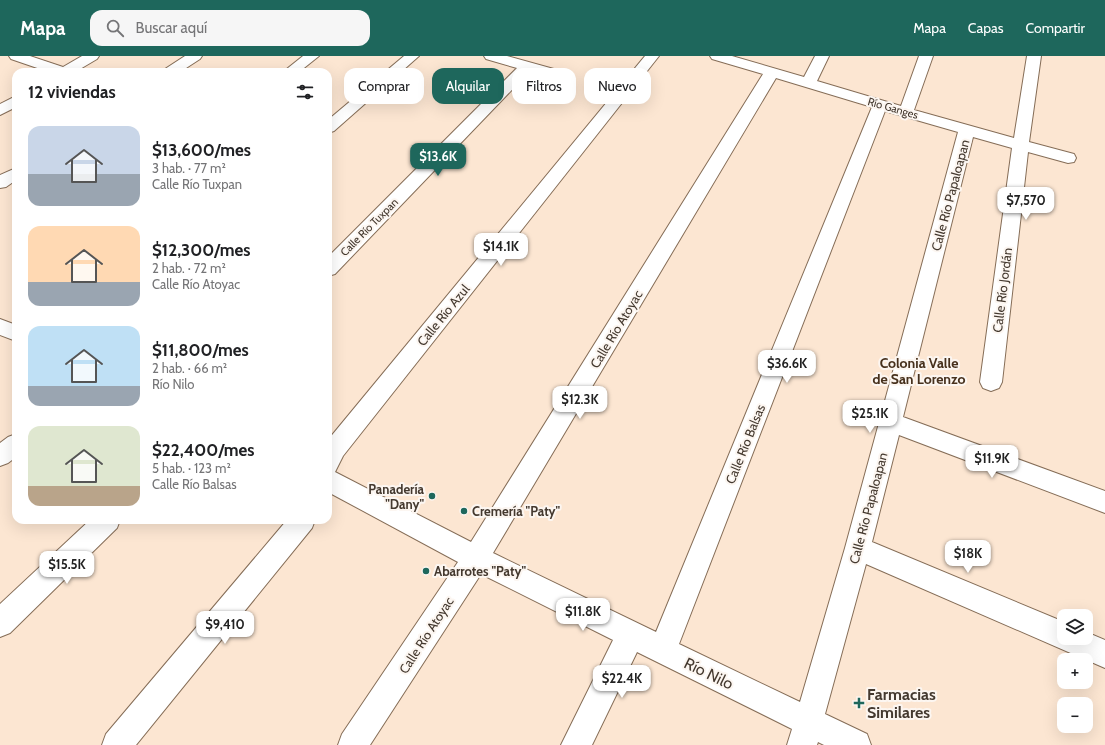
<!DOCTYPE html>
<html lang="es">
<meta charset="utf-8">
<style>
body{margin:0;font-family:Cabin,sans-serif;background:#f6f6f6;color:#202124;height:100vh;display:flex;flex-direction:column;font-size:15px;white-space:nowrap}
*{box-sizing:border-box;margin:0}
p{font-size:13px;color:#757577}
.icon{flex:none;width:22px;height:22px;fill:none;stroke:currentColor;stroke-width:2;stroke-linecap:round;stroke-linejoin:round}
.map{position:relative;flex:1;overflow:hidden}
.drawer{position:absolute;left:12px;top:12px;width:320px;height:456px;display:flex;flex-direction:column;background:#fff;border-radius:12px;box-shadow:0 4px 16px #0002}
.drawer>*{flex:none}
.top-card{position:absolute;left:344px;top:12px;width:380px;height:36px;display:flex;gap:8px}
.controls{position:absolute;left:1057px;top:553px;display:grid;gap:8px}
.controls a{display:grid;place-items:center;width:36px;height:36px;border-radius:8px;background:#fff;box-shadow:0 4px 16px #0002;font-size:20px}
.price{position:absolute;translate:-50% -34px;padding:0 9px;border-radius:8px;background:#fff;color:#222;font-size:13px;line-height:26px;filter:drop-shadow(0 1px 2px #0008)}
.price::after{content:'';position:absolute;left:50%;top:24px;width:12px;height:9px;margin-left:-6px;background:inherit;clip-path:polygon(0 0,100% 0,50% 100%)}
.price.on{background:#1e675c;color:#fff}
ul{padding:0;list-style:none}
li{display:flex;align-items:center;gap:12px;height:100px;padding:0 16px}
li span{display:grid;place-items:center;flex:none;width:112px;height:80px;border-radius:12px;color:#555}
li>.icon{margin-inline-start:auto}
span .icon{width:48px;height:48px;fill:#fffc;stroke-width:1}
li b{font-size:17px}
h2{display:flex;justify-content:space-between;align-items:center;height:48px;padding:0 16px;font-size:17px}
.tag{padding:0 14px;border-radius:12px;background:#fff;box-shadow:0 4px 16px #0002;font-size:14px;line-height:36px}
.tag.on{background:#1e675c;color:#fff}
header{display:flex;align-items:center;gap:24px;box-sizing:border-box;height:56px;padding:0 20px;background:#1e675c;color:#fff}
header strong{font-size:19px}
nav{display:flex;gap:22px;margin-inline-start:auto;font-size:14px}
.search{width:280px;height:36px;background:#f6f6f6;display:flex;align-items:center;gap:10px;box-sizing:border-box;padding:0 14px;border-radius:12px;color:#757577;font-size:15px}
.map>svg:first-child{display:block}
</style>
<header>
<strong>Mapa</strong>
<div class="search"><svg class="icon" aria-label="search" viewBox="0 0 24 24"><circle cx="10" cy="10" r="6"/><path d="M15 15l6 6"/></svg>Buscar aquí</div>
<nav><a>Mapa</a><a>Capas</a><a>Compartir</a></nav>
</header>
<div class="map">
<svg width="1105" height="689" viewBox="0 0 1105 689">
<rect width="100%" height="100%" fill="#fce6d2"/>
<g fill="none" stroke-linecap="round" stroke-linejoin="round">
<defs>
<path id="minor" d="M9,0H30L63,11L82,0H99L97,3L75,16H49L11,3Z
M185,0H202L200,3L180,16H163L165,13Z
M303,0H319L299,16H283Z
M404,0H419L334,75L328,77V64Z
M484,0H507L561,15L563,18L561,21L556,22L530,15L335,218L328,220V201L517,12L486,3Z
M645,0H659L343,400L335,416L471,486L763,18L712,3L710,0H732L804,21L815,0H829L817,25L901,50L919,0H933L914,54L1014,82L1027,0H1041L1029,86L1074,98L1076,102L1074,106L1068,107L1028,96L1002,326L999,332L991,335L983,332L980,326L1012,92L973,81L903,361L1105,435V457L899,379L872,486L1064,566V582H1086V576L1105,584V612L866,508L825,658L867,678L871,689H824L818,686L817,689H787L792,673L637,596L592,689H561L613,584L481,518L370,689H338L342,678L458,506L328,436V384ZM776,22L872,51L656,576L493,497ZM885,55L958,76L845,492L800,646L679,588Z
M16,40V51L0,59V48Z
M16,112V124L6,131L0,132V119Z
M0,263L16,269V285L0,279Z
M16,378V401L8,407L0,410V387L8,381Z
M90,464H120L117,472L10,577L0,581V548Z
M287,464H315L312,472L136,689H102L106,678Z"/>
</defs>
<!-- minor casing -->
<use href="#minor" stroke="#856d57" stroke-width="2"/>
<!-- minor -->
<use href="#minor" fill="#fff" fill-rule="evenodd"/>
</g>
<!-- markers -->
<g fill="#1e675c" stroke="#fcf6f1" stroke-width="1.5">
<circle cx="432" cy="440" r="4"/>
<circle cx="464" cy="455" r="4"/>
<circle cx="426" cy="515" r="4"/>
<path d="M857 641h4v4h4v4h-4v4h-4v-4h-4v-4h4z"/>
</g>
<g text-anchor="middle" stroke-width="4" stroke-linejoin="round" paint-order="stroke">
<!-- far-street labels -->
<g font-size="11" fill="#44392f" stroke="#fcf6f1">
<text transform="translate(893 52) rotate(16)" y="4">Río Ganges</text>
<text transform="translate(369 171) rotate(-45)" y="4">Calle Río Tuxpan</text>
</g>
<!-- street labels -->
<g font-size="13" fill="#44392f" stroke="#fcf6f1">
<text transform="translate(950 139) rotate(-75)" y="5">Calle Río Papaloapan</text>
<text transform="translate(1002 234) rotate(-83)" y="5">Calle Río Jordán</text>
<text transform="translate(443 259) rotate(-51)" y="5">Calle Río Azul</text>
<text transform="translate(616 273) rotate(-59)" y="5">Calle Río Atoyac</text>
<text transform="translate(745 388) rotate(-68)" y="5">Calle Río Balsas</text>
<text transform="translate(868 452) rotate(-75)" y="5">Calle Río Papaloapan</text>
<text transform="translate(426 579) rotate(-57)" y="5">Calle Río Atoyac</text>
</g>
<!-- poi labels -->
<g font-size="13" font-weight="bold" fill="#44392f" stroke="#fcf6f1" text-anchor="start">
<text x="424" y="438" text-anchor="end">Panadería<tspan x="424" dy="15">"Dany"</tspan></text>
<text x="472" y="460">Cremería "Paty"</text>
<text x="434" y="520">Abarrotes "Paty"</text>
</g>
<!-- neighbourhood labels -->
<g font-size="14" font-weight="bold" fill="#47311d" stroke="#fcf6f1">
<text x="919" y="312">Colonia Valle<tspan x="919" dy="16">de San Lorenzo</tspan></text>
</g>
<!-- near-street labels -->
<g font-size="16" fill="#44392f" stroke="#fcf6f1">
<text transform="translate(709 617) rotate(26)" y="6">Río Nilo</text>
</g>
<!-- near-poi labels -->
<g font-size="16" font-weight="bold" fill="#44392f" stroke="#fcf6f1" text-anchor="start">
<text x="867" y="644">Farmacias<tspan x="867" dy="18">Similares</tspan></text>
</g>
</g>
</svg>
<div class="controls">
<a><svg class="icon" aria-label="layers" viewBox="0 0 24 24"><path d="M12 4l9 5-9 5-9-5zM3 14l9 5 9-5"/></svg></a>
<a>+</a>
<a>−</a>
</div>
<b class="price on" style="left:438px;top:121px">$13.6K</b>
<b class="price" style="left:1026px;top:165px">$7,570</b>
<b class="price" style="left:501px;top:211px">$14.1K</b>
<b class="price" style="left:787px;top:328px">$36.6K</b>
<b class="price" style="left:580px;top:364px">$12.3K</b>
<b class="price" style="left:870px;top:378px">$25.1K</b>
<b class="price" style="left:992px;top:423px">$11.9K</b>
<b class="price" style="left:968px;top:518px">$18K</b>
<b class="price" style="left:67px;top:529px">$15.5K</b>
<b class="price" style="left:583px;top:576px">$11.8K</b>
<b class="price" style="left:225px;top:589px">$9,410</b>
<b class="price" style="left:622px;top:643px">$22.4K</b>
<div class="top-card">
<a class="tag">Comprar</a>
<a class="tag on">Alquilar</a>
<a class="tag">Filtros</a>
<a class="tag">Nuevo</a>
</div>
<section class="drawer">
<h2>12 viviendas<svg class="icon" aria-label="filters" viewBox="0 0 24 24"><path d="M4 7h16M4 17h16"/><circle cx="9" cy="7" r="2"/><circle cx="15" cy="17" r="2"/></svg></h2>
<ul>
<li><span style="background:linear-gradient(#c9d6e8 60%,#9aa5b1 0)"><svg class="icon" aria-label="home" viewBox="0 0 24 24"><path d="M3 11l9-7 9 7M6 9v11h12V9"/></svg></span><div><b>$13,600/mes</b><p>3 hab. · 77 m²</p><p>Calle Río Tuxpan</p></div></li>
<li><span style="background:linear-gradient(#ffd9b3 70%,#9aa5b1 0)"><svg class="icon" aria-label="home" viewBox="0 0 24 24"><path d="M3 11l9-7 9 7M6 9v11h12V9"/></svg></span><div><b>$12,300/mes</b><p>2 hab. · 72 m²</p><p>Calle Río Atoyac</p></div></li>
<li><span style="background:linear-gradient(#bfe0f5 75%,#9aa5b1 0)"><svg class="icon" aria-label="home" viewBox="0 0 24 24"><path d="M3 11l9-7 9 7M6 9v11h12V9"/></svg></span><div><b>$11,800/mes</b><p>2 hab. · 66 m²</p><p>Río Nilo</p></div></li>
<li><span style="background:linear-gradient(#dfe7d0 75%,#b9a48a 0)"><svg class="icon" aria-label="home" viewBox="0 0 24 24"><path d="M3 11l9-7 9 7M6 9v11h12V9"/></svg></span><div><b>$22,400/mes</b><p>5 hab. · 123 m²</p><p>Calle Río Balsas</p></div></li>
</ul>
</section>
</div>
